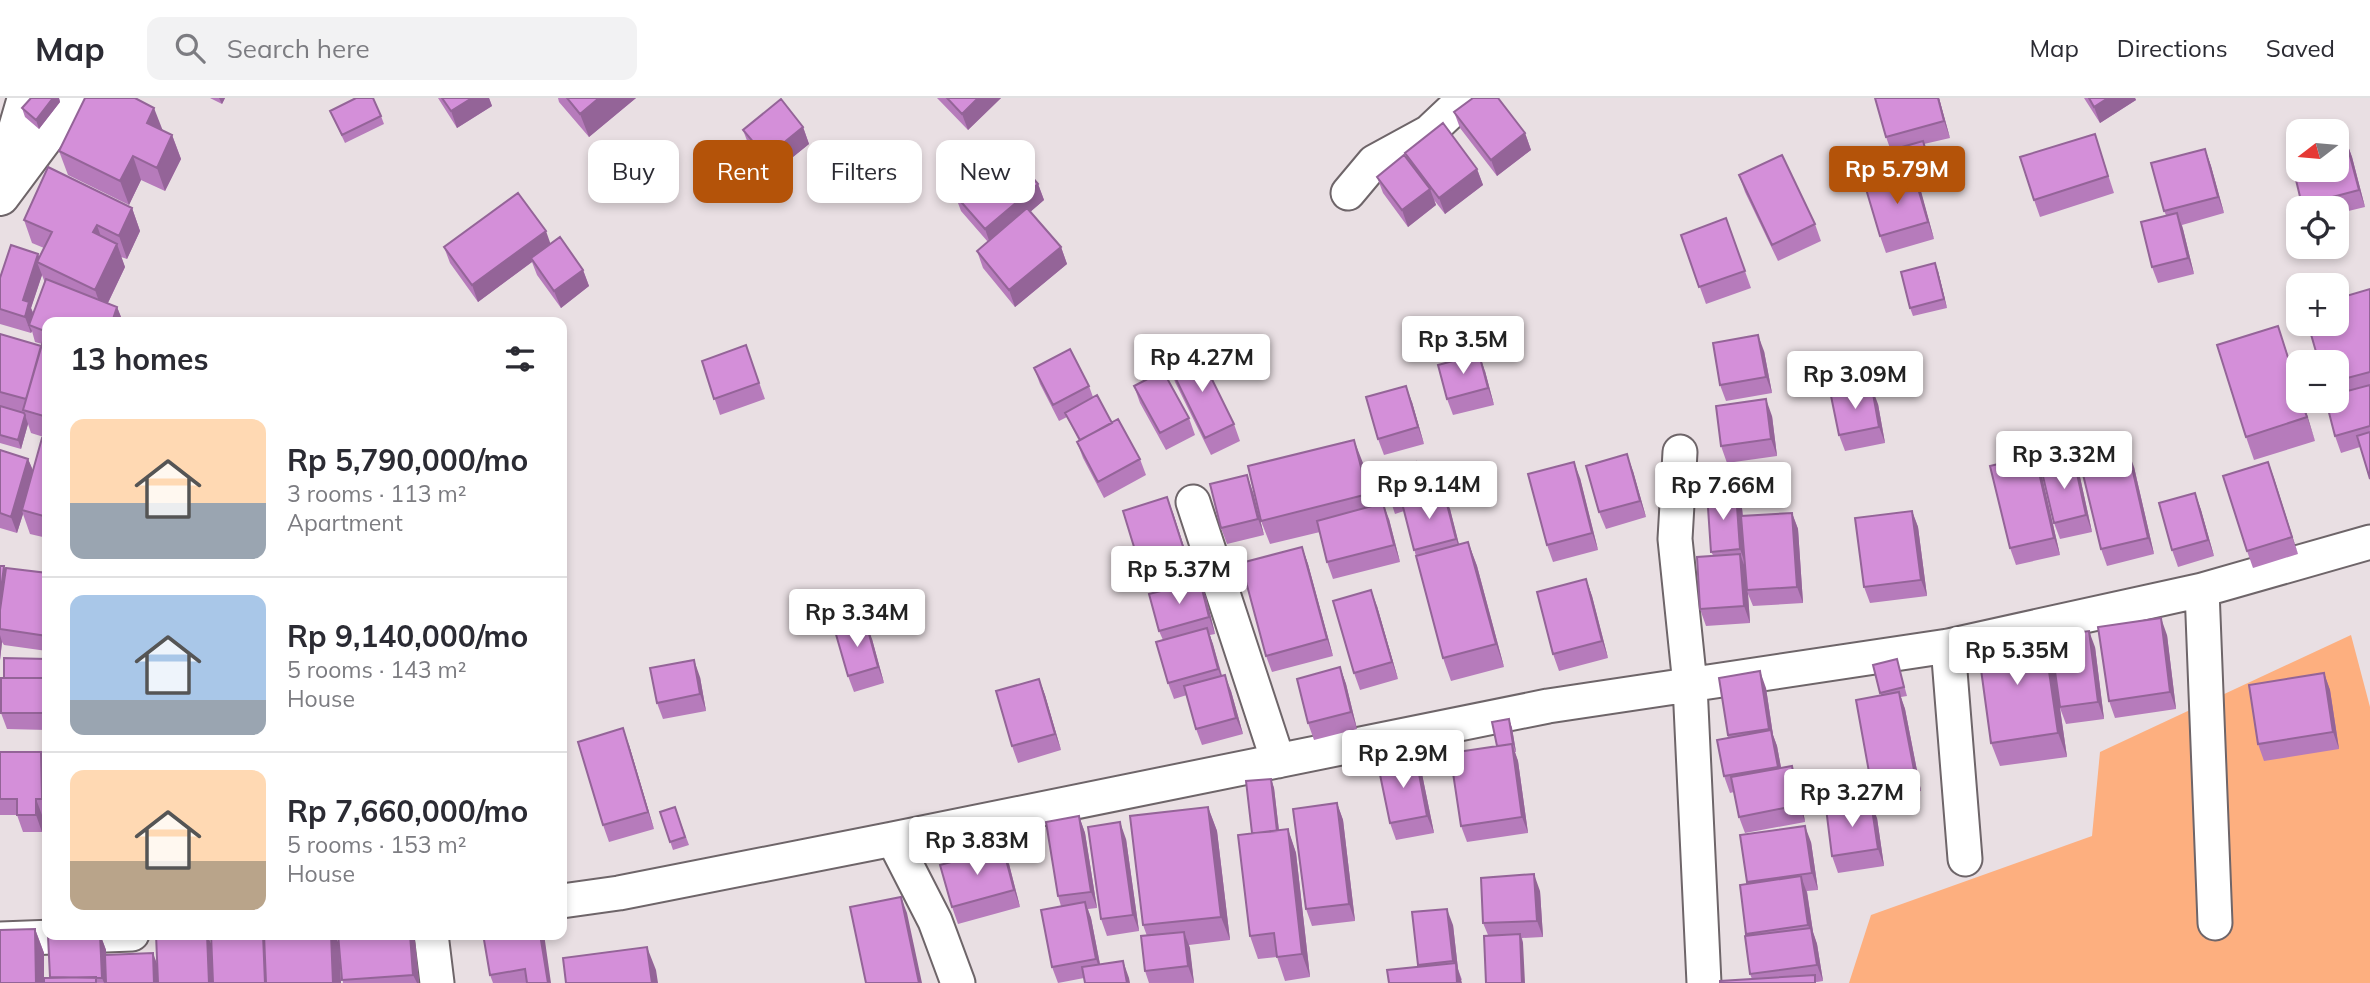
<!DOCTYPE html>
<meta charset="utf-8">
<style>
body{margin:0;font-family:Mulish,sans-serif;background:#f2f2f3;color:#2b2b33;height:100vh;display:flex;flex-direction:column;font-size:26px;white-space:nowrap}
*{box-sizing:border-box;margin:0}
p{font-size:23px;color:#7c7c81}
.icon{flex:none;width:38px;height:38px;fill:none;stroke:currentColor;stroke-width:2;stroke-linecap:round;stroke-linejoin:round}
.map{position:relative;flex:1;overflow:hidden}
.panel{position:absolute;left:42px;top:219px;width:525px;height:623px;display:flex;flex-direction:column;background:#fff;border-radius:14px;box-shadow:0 4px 10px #0003}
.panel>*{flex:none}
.hud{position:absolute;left:588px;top:42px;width:665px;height:63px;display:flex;gap:14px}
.needle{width:46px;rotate:254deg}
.fabs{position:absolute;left:2286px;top:21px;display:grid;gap:14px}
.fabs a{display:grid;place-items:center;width:63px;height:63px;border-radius:14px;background:#fff;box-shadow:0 4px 10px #0003;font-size:35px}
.price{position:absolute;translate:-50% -60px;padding:0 16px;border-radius:7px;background:#fff;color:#222;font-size:23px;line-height:46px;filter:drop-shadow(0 2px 4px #0008)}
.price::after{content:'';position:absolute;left:50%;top:42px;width:21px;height:16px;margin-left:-10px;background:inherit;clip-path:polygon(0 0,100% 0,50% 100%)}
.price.current{background:#b45309;color:#fff}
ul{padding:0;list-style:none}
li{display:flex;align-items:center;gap:21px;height:175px;padding:0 28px}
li+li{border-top:2px solid #e1e1e2}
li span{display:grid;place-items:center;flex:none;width:196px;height:140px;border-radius:14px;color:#555}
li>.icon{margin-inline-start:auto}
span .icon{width:84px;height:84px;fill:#fffc;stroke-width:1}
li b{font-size:30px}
h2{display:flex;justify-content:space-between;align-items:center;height:84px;padding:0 28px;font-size:30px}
.chip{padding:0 24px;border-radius:14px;background:#fff;box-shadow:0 4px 10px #0003;font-size:24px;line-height:63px}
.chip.current{background:#b45309;color:#fff}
header{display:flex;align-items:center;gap:42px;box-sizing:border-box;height:98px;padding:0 35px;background:#fff;border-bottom:2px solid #e1e1e2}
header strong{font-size:33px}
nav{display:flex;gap:38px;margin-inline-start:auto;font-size:24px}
.search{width:490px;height:63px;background:#f2f2f3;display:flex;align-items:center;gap:18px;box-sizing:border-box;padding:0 24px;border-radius:14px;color:#7c7c81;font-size:26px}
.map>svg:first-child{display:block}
</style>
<header>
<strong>Map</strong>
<div class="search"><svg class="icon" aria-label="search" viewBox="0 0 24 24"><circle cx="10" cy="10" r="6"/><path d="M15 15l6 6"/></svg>Search here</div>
<nav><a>Map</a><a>Directions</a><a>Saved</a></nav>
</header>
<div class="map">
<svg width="2370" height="885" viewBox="0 0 2370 885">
<rect width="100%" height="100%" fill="#e9dfe3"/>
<!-- green -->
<path fill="#fdaf7f" d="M2351,537L2370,609V885H1849L1871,817L2092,738L2100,654Z"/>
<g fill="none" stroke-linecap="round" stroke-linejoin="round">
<defs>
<path id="street" d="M1348,95L1374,64L1429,34L1465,0
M1680,354L1675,441L1690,587L1704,885
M1193,404L1278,663
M2202,492L2215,825
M1948,548L1965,761
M893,741L935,823L958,885
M562,803L619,795L893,741L1548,608L1948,548L2202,492L2370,444
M431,836L437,885
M0,841L132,836"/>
<path id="secondary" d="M4,79L27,0
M0,98L73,0"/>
</defs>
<!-- street casing -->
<use href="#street" stroke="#6e6569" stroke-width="37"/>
<!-- secondary casing -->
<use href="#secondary" stroke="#6e6569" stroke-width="42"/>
<!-- street -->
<use href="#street" stroke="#fff" stroke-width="33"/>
<!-- secondary -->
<use href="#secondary" stroke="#fff" stroke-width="38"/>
</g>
<!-- wall -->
<path fill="#b67bbb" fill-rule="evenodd" d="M31,0H59L60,4L39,31L25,19L22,10Z
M210,0H225L222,6Z
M438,0H489L492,8L457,30Z
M558,0H636L589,39L559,4Z
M937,0H1001L968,32Z
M1875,0H1939L1950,40L1924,46L1937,86L1920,91L1934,141L1886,155L1880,138L1876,88L1867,59L1891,53L1886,39Z
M2084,0H2135L2136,2L2100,25Z
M330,13L381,18L384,26L345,45Z
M1454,14L1525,35L1531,52L1497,78L1460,30Z
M803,29L809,46L772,76L749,48L743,32Z
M162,32L172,37L181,61L165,93L141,82L129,107L68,77L59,53Z
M2095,36L2114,95L2040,119L2034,102Z
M2346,43L2352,59L2365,109L2336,116V110H2303L2302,107Z
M2205,51L2211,68L2224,115L2182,127L2194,176L2158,185L2152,169L2166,117L2164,113Z
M1405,55L1477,71L1483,87L1445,116L1434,102L1436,107L1408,129L1383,95L1377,79L1407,62Z
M1739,77L1815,126L1821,143L1778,163L1745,94Z
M1038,86L1044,102L1030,114L1061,149L1067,166L1015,209L983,170L977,153L988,144L961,113L955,97Z
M132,110L140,133L127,161L121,159L125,169L108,205L117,209L123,224H47V340L31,335L28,326L21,351L0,345V236L41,248L42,246L35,244L32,233L31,235L0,226V180L39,160L44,150L32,145L24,122ZM42,177L45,185L34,216L31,210Z
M1726,120L1751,190L1706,206L1681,137Z
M551,145L583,172L589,188L561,210L537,177L532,164L478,204L450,165L444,149Z
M1938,173L1947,210L1913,218L1910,210Z
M2370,191V381L2360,349L2341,355L2335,338L2336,264Z
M746,247L765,301L720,317L702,263Z
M2286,252L2315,343L2254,362L2246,339Z
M1764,253L1772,295L1726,303L1720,287Z
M1169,267L1234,326L1240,343L1211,357L1175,284Z
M1034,270L1089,288L1093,299L1140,361L1146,377L1104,400L1083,360L1077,344L1079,343L1067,319L1059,323L1040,286Z
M1485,273L1494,307L1453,317L1447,301Z
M1134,288L1189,320L1195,337L1166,352L1140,305Z
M1412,304L1424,346L1384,357L1378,341Z
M1878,306L1885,345L1845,353L1839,337Z
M1772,318L1777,358L1727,365L1721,348Z
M47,342V440L30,436L23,416L17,435L0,430V352L28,361L33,373Z
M1416,364L1426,399L1450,411L1459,447L1468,444L1477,468L1504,569L1451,583L1443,560L1404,413L1395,416L1392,407Z
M2268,364L2298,456L2253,470L2247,453Z
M1363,365L1373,407L1389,421L1400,464L1333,481L1327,464L1320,434L1270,446L1261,423Z
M2134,369L2154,456L2107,468L2101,451Z
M1633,373L1646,419L1606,431L1599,414Z
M2041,374L2060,457L2016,467L2010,450Z
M2080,379L2092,434L2060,441L2054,425Z
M1580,380L1598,452L1553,464L1547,447Z
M1253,394L1264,437L1227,446L1221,430Z
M2195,395L2201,412L2214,458L2178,469L2172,452Z
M1742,410L1743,418L1792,415L1798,431L1803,505L1753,508L1748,496L1750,525L1706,528L1700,511L1713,457L1711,454Z
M1912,413L1918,429L1927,498L1870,505L1864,489Z
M1173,415L1193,477L1148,491L1142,475Z
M1302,449L1308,466L1333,558L1272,574L1266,558Z
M0,468L5,472L47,475V553L4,547L2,544L0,562Z
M1586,481L1592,498L1608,560L1559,573L1553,556Z
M1200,483L1206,499L1215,536L1210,537L1222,577L1231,593L1243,636L1202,647L1196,631L1187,597L1174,601L1168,585L1163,542L1159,533Z
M1377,508L1398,581L1360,592L1354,575Z
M2043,532L2052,556L2095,549L2104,621L2066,626L2060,610L2067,659L2000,668L1991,645Z
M2167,537L2176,611L2115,620L2109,603Z
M872,541L884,585L854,594L848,578Z
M47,561V632L7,631L1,615L4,580Z
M1897,561L1907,598L1901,599L1905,611L1921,693L1877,701L1871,685L1881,597L1873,567Z
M1340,569L1346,586L1357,631L1314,642L1308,625Z
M2324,575L2330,592L2339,651L2264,663L2258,646Z
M700,579L706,613L663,621L657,605Z
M1039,581L1045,597L1061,652L1018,665L1012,648Z
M1766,590L1773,637L1777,648L1781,670L1792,668L1798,684L1805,724L1745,735L1739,719L1734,694L1730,695L1724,678L1728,640V637Z
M1509,621L1512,630L1516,654H1515L1518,663L1528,735L1467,744L1461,728Z
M629,647L654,731L609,744L603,727Z
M0,654L47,671V717H42V734H23L17,717H0Z
M1422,676L1434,735L1396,742L1390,725Z
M1271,681L1274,690L1279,732L1288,731L1296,755L1310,879L1285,883L1277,859L1258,861L1250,838L1252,735Z
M1337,705L1343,722L1355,823L1312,828L1306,811Z
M675,709L689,747L673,752L660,714Z
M1208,709L1217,733L1230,842L1189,847L1194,885H1149L1145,873L1147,838L1143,827Z
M1079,718L1085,735L1097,810L1088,811L1091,820L1100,866L1129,880H1084L1058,885L1052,869L1061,808L1058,798Z
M1877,720L1884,768L1838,775L1832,758Z
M1740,737L1811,744L1818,792L1807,793L1813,834L1817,846L1823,883L1817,884L1752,881L1750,876L1746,836L1747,786Z
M1126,741L1139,833L1107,838L1101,821Z
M1009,766L1020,809L958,826L952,809Z
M1540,793L1543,839L1522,840L1523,845L1488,837L1483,825Z
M1453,827L1458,871L1462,882L1419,869L1418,867Z
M35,831L44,855V879H50L100,836L106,852V857L157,867L211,845L264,836H335L339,847L415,843L419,885H343L339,850L341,885H0Z
M483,836L551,885H493L490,877Z"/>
<!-- shaded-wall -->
<path fill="#946498" d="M53,0H59L60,4L39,31L36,22Z
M219,0H225L222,6Z
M472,0H489L492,8L457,30L451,13Z
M599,0H636L589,39L580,16Z
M978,0H1001L968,32L962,16Z
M1938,0H1939L1950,40L1944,23Z
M2108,0H2135L2136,2L2100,25L2094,9Z
M154,10L163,33L147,25Z
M803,29L809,46L772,76L766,59Z
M1525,35L1531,52L1497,78L1491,62Z
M172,37L181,61L165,93L157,70Z
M1923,43L1929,60L1937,86L1931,70Z
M2346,43L2352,59L2365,109L2359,92Z
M2205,51L2211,68L2224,115L2218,99Z
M133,58L141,82L129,107L120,83Z
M1477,71L1483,87L1445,116L1439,100Z
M1914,77L1921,93L1934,141L1928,124Z
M1038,86L1044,102L991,148L985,131Z
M1430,91L1436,107L1408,129L1402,112Z
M132,110L140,133L127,161L119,138Z
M2177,115L2183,131L2194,176L2188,160Z
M97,127L105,151L93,134Z
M546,133L552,150L531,160L532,164L478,204L472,187Z
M117,146L125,169L103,215L95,192Z
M1061,149L1067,166L1015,209L1009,192Z
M38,156L42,166L37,164L42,177L31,210L35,221L29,227L32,233L31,235L25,219L23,202Z
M1935,165L1938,173L1947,210L1944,201Z
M583,172L589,188L561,210L554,193Z
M117,209L123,224H112Z
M2278,228L2298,288V291Z
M1758,237L1764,253L1772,295L1766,279Z
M1479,256L1485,273L1494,307L1488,290Z
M1406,288L1412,304L1424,346L1418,329Z
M1872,290L1878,306L1885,345L1879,329Z
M1766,301L1772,318L1777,358L1771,341Z
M2301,303H2303L2315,343L2307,319Z
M25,317L28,326L21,351L18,342Z
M1354,342L1363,365L1376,420L1368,396Z
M2128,352L2134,369L2154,456L2148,440Z
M1627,356L1633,373L1646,419L1640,403Z
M2035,357L2041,374L2060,457L2054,440Z
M28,361L35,377L22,412L23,416L17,435L11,419Z
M2074,362L2080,379L2092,434L2086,417Z
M1574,364L1580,380L1598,452L1592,435Z
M2268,364L2274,380L2298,456L2292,439Z
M1247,377L1253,394L1264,437L1258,421Z
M1736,394L1742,410L1746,468L1740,451Z
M1444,395L1450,411L1462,458L1456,441Z
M2195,395L2201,412L2214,458L2208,442Z
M1167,399L1173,415L1193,477L1187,461Z
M1383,405L1389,421L1400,464L1394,447Z
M1912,413L1918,429L1927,498L1921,482Z
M1792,415L1798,431L1803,505L1797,489Z
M1468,444L1477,468L1504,569L1496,546Z
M1302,449L1308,466L1333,558L1327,541Z
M1740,456L1746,472L1747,492L1748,496L1750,525L1744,508Z
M4,468L10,485L0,531V500Z
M1586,481L1592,498L1608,560L1602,543Z
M1200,483L1206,499L1215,536L1209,519Z
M1371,492L1377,508L1398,581L1392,564Z
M2161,520L2167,537L2176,611L2170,594Z
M866,525L872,541L884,585L878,569Z
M1207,530L1213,546L1224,587L1218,571Z
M2043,532L2052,556L2067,659L2058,635Z
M2089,533L2095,549L2104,621L2098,604Z
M0,537L2,544L0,562Z
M694,562L700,579L706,613L700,596Z
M1340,569L1346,586L1357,631L1351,614Z
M1760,573L1766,590L1773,637L1777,648L1784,685L1778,669L1774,645L1769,631Z
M2324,575L2330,592L2339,651L2333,634Z
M1225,577L1231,593L1243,636L1236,620Z
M1039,581L1045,597L1061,652L1055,636Z
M1899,594L1905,611L1921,693L1915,677Z
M1509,621L1512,630L1516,654L1513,646Z
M623,630L629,647L654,731L648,714Z
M1512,646L1518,663L1528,735L1522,719Z
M41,654L47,671V716L42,701Z
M1416,660L1422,676L1434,735L1427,718Z
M1792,668L1798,684L1805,724L1799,707Z
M1271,681L1274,690L1280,742L1277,733Z
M36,701L42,717V734L36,717Z
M1871,704L1877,720L1884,768L1878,751Z
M1337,705L1343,722L1355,823L1349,806Z
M1208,709L1217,733L1230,842L1221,819Z
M1079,718L1085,735L1097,810L1091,794Z
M1120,724L1126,741L1139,833L1133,817Z
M1805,728L1811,744L1818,792L1812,775Z
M1288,731L1296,755L1310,879L1302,856Z
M1003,750L1009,766L1020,809L1014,792Z
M1534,776L1540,793L1543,839L1537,823Z
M1801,778L1807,795L1813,834L1817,846L1823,883L1817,867L1813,839L1808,827Z
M901,799L907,815L922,885H919Z
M1085,804L1091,820L1102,877L1096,861Z
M1447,811L1453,827L1458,871L1462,885H1457L1456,874L1453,863Z
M35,831L44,855V885H36Z
M1184,834L1190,850L1194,885L1188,868Z
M100,836L106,852L107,885H104L102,880Z
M207,836L213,850L215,885H209Z
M331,836H335L339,847L341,885H333Z
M410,836H413L415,843L419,885H417L413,877Z
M540,836H544L551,885H548Z
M1520,836L1523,845L1525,885H1522Z
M647,849L656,872L658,885H652Z
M153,855L159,871V885H154Z
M1123,863L1129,880L1130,885H1127Z"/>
<!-- building -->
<path fill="#d48fd9" stroke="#946498" stroke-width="2" d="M31,0H53L36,22L22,10Z
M85,0H135L154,10L147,25L172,37L157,70L133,58L120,83L59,53Z
M356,0H373L381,18L342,37L330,13Z
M442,0H472L451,13Z
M567,0H599L580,16Z
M947,0H978L962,16Z
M1473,0H1498L1525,35L1491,62L1454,14Z
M1875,0H1938L1944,23L1886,39Z
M2089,0H2108L2094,9Z
M781,1L803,29L766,59L743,32Z
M1443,25L1477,71L1439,100L1405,55Z
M2095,36L2108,78L2034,102L2020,59Z
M1923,43L1931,70L1875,86L1867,59Z
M2346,43L2359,92L2302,107L2290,57L2298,55V72H2336V45Z
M1008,51L1038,86L985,131L955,97Z
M2205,51L2218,99L2164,113L2151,65Z
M1404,57L1430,91L1402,112L1377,79Z
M1782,57L1815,126L1772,147L1739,77Z
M48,69L132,110L119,138L97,127L93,134L117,146L95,192L37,164L52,134L24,122Z
M1914,77L1928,124L1880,138L1866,91Z
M518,95L546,133L472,187L444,149Z
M1027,110L1061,149L1009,192L977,153Z
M2177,115L2188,160L2152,169L2141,124Z
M1726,120L1745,173L1699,189L1681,137Z
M560,139L583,172L554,193L531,160Z
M11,147L38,156L23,202L29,204L25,219L0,211V180Z
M1935,165L1944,201L1910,210L1901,174Z
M46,181L117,209L112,224H47V234L29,227Z
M2370,191V274L2336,283V264H2319L2308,226H2336V201Z
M2278,228L2298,291V303H2301L2307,319L2246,339L2217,247Z
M0,236L41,248L26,301L0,294Z
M45,236H47V319L23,312Z
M1758,237L1766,279L1720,287L1713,245Z
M746,247L759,285L714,301L702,263Z
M1070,251L1089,288L1053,307L1034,270Z
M1198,253L1234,326L1205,340L1169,267Z
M1479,256L1488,290L1447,301L1438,267Z
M1163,273L1189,320L1160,335L1134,288Z
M2370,287V328L2335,338L2326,303H2336V296Z
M1406,288L1418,329L1378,341L1366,299Z
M1872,290L1879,329L1839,337L1831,298Z
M1097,297L1112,325L1080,342L1065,315Z
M1766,301L1771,341L1721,348L1716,308Z
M0,308L24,315L25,317L18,342L0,337Z
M1118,321L1140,361L1098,384L1077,344Z
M2370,334V381L2357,338Z
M42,340L47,342V419L22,412Z
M1354,342L1368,396L1261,423L1248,368Z
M0,352L28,361L11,419L0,415Z
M2128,352L2148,440L2101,451L2080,364Z
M1627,356L1640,403L1599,414L1586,368Z
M2035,357L2054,440L2010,450L1990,368Z
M2074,362L2086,417L2054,425L2041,370Z
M1416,364L1424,398L1392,407L1383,372Z
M1574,364L1592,435L1547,447L1528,376Z
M2268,364L2292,439L2247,453L2223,378Z
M1247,377L1258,421L1221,430L1210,386Z
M1736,394L1740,451L1711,454L1707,395Z
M1444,395L1456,441L1414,452L1402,405Z
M2195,395L2208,442L2172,452L2159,405Z
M1167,399L1187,461L1142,475L1123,413Z
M1383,405L1394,447L1327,464L1317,423Z
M1912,413L1921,482L1864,489L1855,420Z
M1792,415L1797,489L1747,492L1741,418Z
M1468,444L1496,546L1443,560L1416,458Z
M1302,449L1327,541L1266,558L1241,465Z
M1740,456L1744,508L1700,511L1697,459Z
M0,468H4L0,500Z
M6,470L47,475V538L0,531V512Z
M1586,481L1602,543L1553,556L1537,494Z
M1200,483L1209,519L1159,533L1149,496Z
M1371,492L1392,564L1354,575L1333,503Z
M2161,520L2170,594L2109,603L2098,529Z
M866,525L878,569L848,578L835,533Z
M1207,530L1218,571L1168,585L1156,544Z
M2043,532L2058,635L1991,645L1977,542Z
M2089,533L2098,604L2060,609L2050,538Z
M4,560L47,561V580H4Z
M1897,561L1904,589L1880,595L1873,567Z
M694,562L700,596L657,605L650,570Z
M1340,569L1351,614L1308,625L1297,581Z
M1760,573L1769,631L1728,637L1719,580Z
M2324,575L2333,634L2258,646L2249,587Z
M1225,577L1236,620L1196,631L1184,588Z
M1,580H47V615H1Z
M1039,581L1055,636L1012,648L996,593Z
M1899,594L1915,677L1871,685L1856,602Z
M1509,621L1513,646L1497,648L1492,624Z
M623,630L648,714L603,727L578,644Z
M1771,632L1778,669L1724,678L1717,642Z
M1512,646L1522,719L1461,728L1450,655Z
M0,654H41L42,701H36V717H17V701H0Z
M1416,660L1427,718L1390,725L1378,667Z
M1792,668L1799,707L1739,719L1731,679Z
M1271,681L1277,733L1252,735L1246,683Z
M1871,704L1878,751L1832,758L1826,710Z
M1337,705L1349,806L1306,811L1293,711Z
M675,709L685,739L670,744L660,714Z
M1208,709L1221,819L1143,827L1130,718Z
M1079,718L1091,794L1058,798L1046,724Z
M1120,724L1133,817L1101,821L1088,729Z
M1805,728L1812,775L1747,784L1740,737Z
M1288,731L1302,856L1277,859L1274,835L1250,838L1238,737Z
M1003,750L1014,792L952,809L940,767Z
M1534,776L1537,823L1483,825L1481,780Z
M1801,778L1808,827L1746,836L1740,787Z
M901,799L919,885H866L850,809Z
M1085,804L1096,861L1052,869L1041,812Z
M1447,811L1453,863L1418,867L1412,814Z
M1811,830L1817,867L1750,876L1745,838Z
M35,831L36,885H0V832Z
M1184,834L1188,868L1145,873L1141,838Z
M75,836H100L102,880L50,879L48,838Z
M156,836H207L209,885H158Z
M211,836H263L265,885H213Z
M264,836H331L333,885H266Z
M338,836H410L413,877L342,882Z
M483,836H540L548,885H527L525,871L490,877Z
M1520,836L1522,885H1486L1484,838Z
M647,849L652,885H566L563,860Z
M153,855L154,885H106L105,857Z
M1123,863L1127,885H1085L1082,869Z
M1456,865L1457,885H1389L1387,872Z
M1815,877V885H1720V883Z
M96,879V885H44V880Z"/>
</svg>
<div class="fabs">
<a><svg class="needle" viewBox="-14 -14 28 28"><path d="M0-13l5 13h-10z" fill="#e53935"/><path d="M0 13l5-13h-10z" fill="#7c7c81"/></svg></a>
<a><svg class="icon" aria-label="locate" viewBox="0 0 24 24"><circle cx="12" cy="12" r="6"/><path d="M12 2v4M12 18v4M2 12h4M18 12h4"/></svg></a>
<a>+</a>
<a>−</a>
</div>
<b class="price current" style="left:1897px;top:108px">Rp 5.79M</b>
<b class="price" style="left:1463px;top:278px">Rp 3.5M</b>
<b class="price" style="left:1202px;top:296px">Rp 4.27M</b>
<b class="price" style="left:1855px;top:313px">Rp 3.09M</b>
<b class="price" style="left:2064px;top:393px">Rp 3.32M</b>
<b class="price" style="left:1429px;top:423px">Rp 9.14M</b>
<b class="price" style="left:1723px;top:424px">Rp 7.66M</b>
<b class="price" style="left:1179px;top:508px">Rp 5.37M</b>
<b class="price" style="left:857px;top:551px">Rp 3.34M</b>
<b class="price" style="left:2017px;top:589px">Rp 5.35M</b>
<b class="price" style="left:1403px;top:692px">Rp 2.9M</b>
<b class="price" style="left:1852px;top:731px">Rp 3.27M</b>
<b class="price" style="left:977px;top:779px">Rp 3.83M</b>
<div class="hud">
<a class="chip">Buy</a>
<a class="chip current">Rent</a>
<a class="chip">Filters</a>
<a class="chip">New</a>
</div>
<section class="panel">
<h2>13 homes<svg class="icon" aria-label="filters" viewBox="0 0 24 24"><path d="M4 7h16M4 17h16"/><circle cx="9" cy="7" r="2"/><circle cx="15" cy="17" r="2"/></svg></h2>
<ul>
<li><span style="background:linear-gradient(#ffd9b3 60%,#9aa5b1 0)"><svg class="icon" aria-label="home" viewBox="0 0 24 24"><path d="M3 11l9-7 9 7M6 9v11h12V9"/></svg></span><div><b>Rp 5,790,000/mo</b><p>3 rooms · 113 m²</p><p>Apartment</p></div></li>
<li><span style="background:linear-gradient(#a9c7e8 75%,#9aa5b1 0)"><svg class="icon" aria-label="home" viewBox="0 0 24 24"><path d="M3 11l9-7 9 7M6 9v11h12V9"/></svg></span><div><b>Rp 9,140,000/mo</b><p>5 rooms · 143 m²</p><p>House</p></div></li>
<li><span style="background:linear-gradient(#ffd9b3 65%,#b9a48a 0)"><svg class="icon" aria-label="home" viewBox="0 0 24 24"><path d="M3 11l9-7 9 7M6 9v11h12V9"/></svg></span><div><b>Rp 7,660,000/mo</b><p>5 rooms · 153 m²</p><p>House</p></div></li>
</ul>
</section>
</div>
